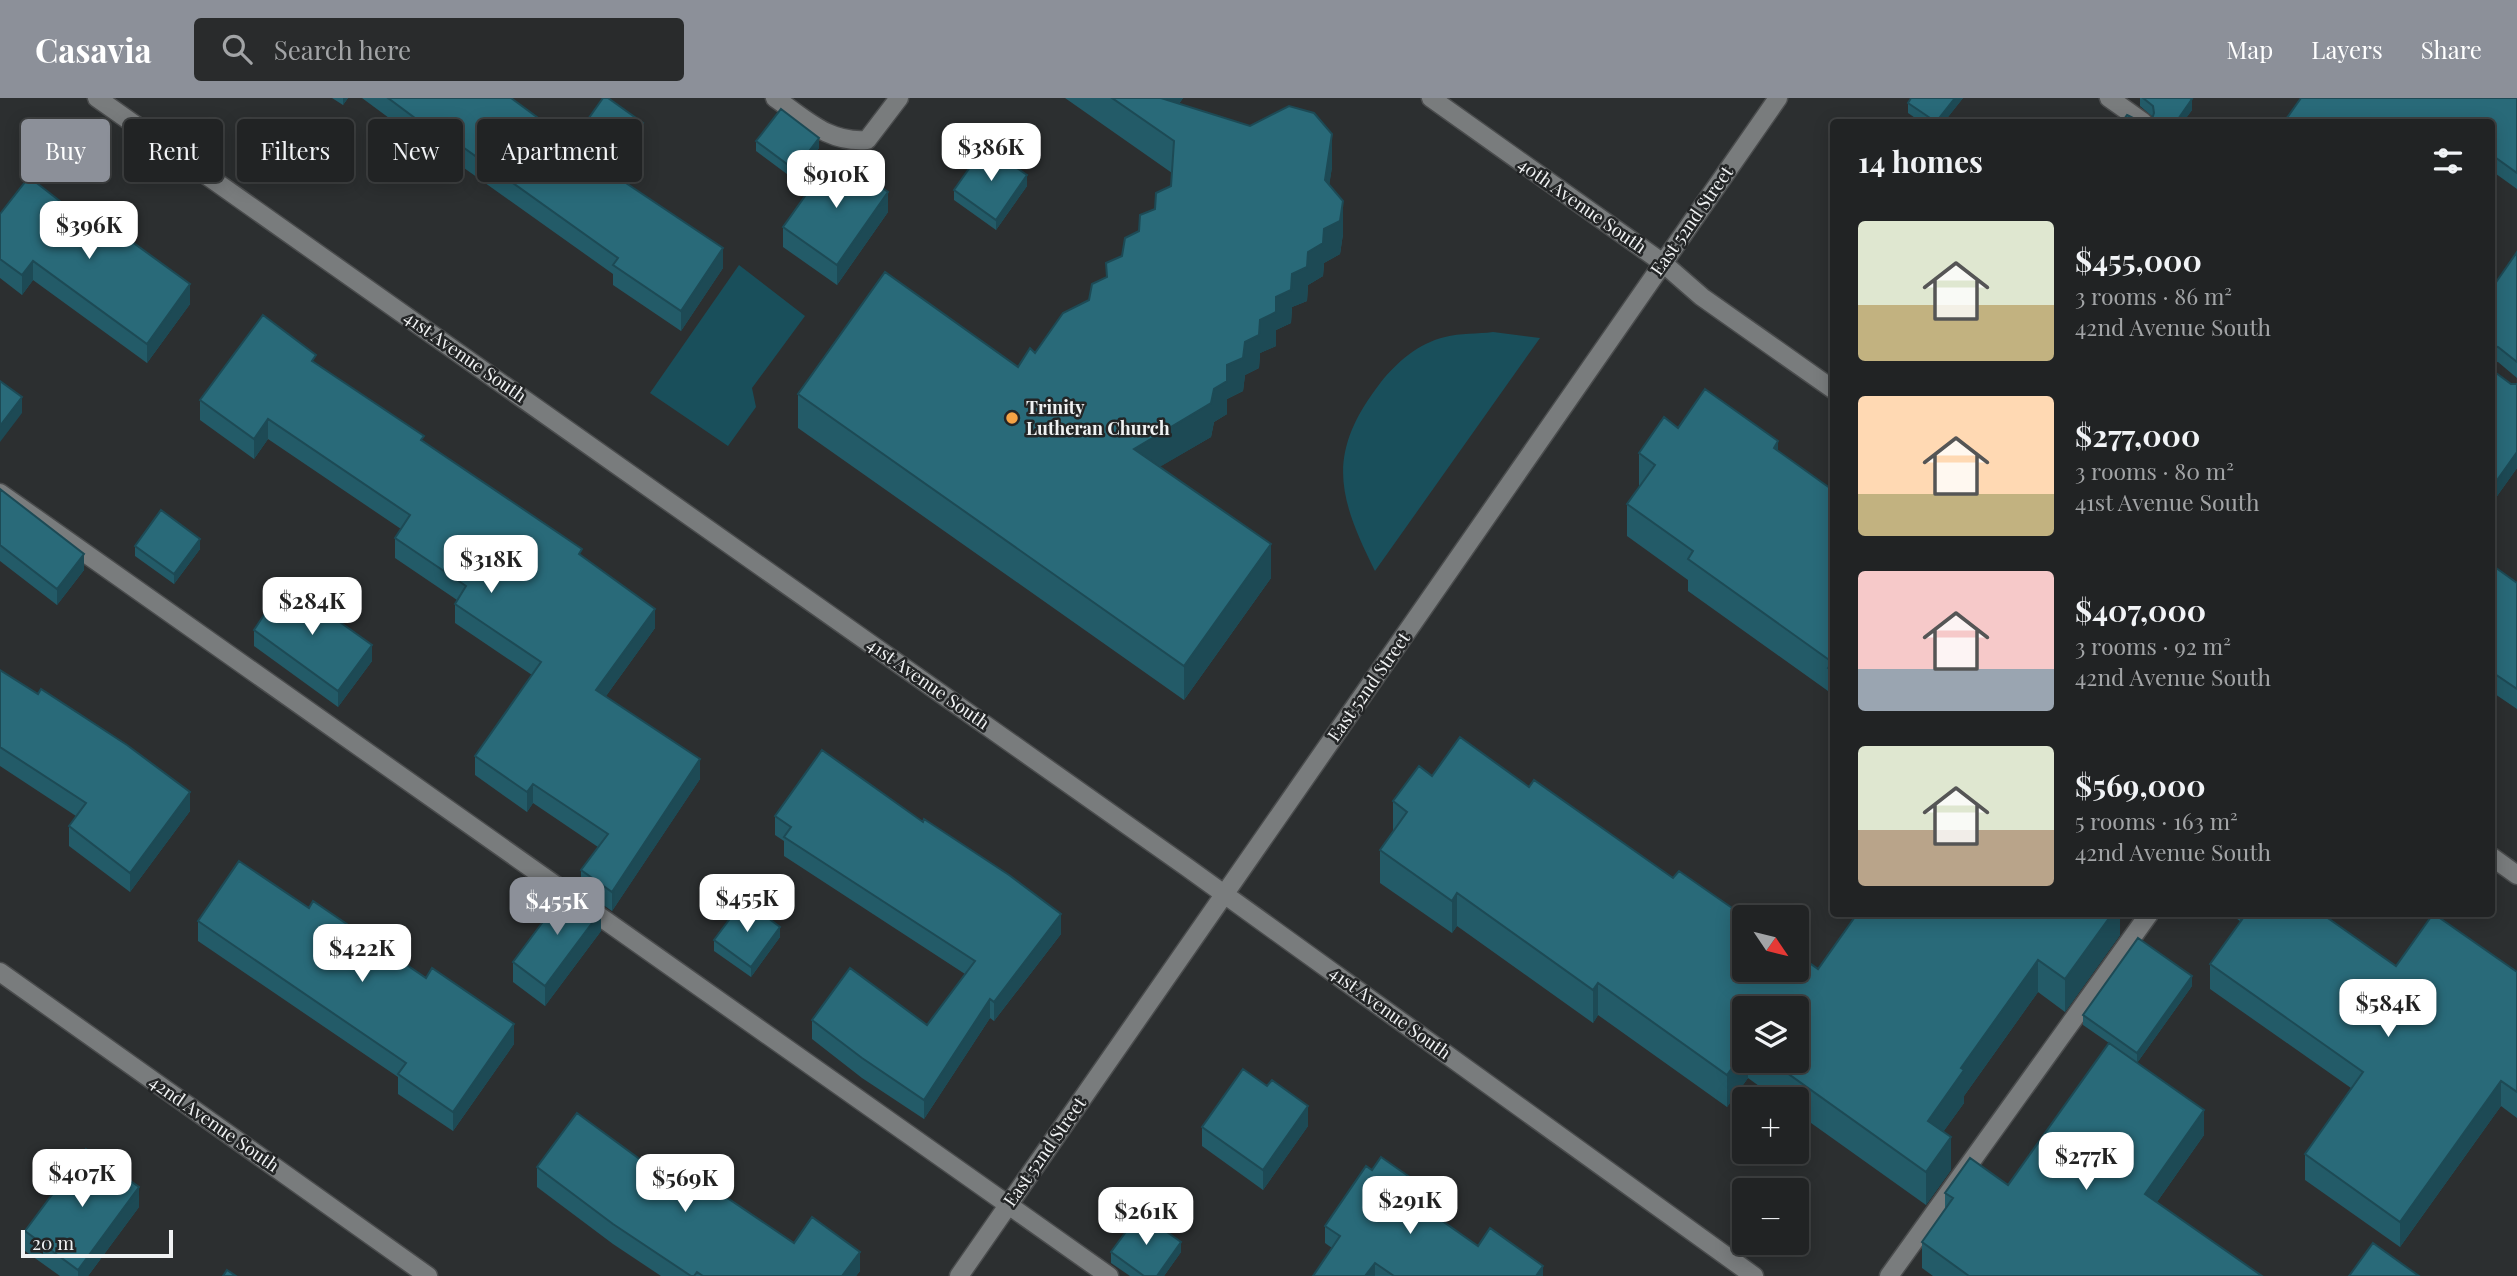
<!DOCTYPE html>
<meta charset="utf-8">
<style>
body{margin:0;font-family:"Playfair Display",serif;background:#292b2c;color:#f1f3f6;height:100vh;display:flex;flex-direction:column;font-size:26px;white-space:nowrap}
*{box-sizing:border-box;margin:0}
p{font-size:23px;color:#a2a4a6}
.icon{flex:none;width:38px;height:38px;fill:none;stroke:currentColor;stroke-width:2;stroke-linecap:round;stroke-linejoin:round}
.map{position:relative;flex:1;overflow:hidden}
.sheet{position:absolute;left:1830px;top:21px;width:665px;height:798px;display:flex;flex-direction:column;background:#212324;border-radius:7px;box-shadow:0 4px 18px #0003,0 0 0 2px #3e4041}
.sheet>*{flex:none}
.guide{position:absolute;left:21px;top:21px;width:665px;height:63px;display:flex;gap:14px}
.needle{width:46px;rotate:125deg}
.controls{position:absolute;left:1732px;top:807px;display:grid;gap:14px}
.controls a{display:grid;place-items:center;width:77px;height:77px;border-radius:7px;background:#212324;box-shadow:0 4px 18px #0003,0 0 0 2px #3e4041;font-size:35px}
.scale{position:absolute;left:21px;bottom:18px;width:152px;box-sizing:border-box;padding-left:7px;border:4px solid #f0f2f3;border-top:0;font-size:19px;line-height:24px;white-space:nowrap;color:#f0f2f3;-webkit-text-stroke:5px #232526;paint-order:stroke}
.price{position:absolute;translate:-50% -60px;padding:0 16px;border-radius:14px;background:#fff;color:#222;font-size:23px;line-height:46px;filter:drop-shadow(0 2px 4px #0008)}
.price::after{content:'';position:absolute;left:50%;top:42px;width:21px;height:16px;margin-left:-10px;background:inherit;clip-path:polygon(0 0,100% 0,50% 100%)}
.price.active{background:#8c9099;color:#fff}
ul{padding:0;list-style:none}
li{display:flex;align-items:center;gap:21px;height:175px;padding:0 28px}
li span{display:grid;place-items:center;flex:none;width:196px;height:140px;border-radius:7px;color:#555}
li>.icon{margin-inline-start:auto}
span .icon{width:84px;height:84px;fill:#fffc;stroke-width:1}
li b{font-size:30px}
h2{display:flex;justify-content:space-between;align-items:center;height:84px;padding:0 28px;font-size:30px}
.chip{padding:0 24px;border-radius:7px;background:#212324;box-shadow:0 4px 18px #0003,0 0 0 2px #3e4041;font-size:24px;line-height:63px}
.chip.active{background:#8c9099;color:#fff}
header{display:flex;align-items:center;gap:42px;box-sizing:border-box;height:98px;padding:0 35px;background:#8c9099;color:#fff}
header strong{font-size:33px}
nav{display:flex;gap:38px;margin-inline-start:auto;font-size:24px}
.search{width:490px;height:63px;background:#292b2c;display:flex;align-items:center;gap:18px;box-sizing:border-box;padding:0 24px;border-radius:7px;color:#a2a4a6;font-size:26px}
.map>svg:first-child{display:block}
</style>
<header>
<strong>Casavia</strong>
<div class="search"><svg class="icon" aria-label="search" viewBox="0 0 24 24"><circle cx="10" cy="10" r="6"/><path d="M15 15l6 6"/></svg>Search here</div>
<nav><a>Map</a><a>Layers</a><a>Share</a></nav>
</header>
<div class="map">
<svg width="2517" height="1178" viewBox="0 0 2517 1178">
<rect width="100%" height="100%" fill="#2c2f30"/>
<!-- green -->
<path fill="#194f5b" d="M739,167L805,218L752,290L756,309L728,348L650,295Z
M1493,234L1540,240L1375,473C1337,397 1326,355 1381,284C1397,264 1419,245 1445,239C1460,235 1478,236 1493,234Z"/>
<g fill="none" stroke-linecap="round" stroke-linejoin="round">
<defs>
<path id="service" d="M775,0C806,21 828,45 867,42L899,0
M2109,0L2143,24
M0,395L1109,1178
M1889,1178L2149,816"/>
<path id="minor" d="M97,0L1188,770L1754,1178
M1431,0L1663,165L1702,199L1834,292
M2492,759L2517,777
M959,1178L1778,0"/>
<path id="tertiary" d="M0,874L428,1178"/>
</defs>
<!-- service casing -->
<use href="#service" stroke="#4a4c4d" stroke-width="21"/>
<!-- minor casing -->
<use href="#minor" stroke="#4a4c4d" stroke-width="21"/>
<!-- tertiary casing -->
<use href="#tertiary" stroke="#4a4c4d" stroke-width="21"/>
<!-- service -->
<use href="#service" stroke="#797c7d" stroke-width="18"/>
<!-- minor -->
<use href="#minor" stroke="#797c7d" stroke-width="18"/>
<!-- tertiary -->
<use href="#tertiary" stroke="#797c7d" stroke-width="18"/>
</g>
<!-- wall -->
<path fill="#235b68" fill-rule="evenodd" d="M332,0H348L343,7Z
M362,0H511L556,33L576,38L643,45L618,80L723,170L681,233L613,187V176L457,65L454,68Z
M1065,0H1183L1179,6L1332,69L1329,87L1343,136L1340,156L1324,165L1323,178L1308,187L1307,203L1292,209L1291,225L1276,232V248L1260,255L1259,270L1245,277L1243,293L1227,301V316L1214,324L1211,339L1159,369L1271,480L1184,602L798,330V296L1018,269L1035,255L1089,202L1122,158L1171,88L1172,75Z
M1963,0L1944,24H1921L1908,15V5Z
M2140,0H2190L2192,12L2183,24H2142L2152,21L2153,19L2140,8Z
M2517,0V91L2492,73V24Z
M756,43L819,50L795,82L756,53Z
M1027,88L996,132L954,102V92Z
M888,114L837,187L783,149V129Z
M0,116L106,139L190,206L147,265L33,182L22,197L0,180Z
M2517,154V280L2498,264H2492V190Z
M316,265L582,458L655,530L606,598L700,681L612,813L581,792V772L598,749L533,705L527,714L475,677V658L532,577L455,525V506L457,502L395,460V440L401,431L268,341L254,361L200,322V302Z
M2492,272L2511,286H2517V370L2495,401L2492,398Z
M1678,330L1778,354L1834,393V608L1828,603V593L1688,493V482L1627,438V406L1640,388L1639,387V355Z
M0,391L84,472L57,507L0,463Z
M135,448L200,451L174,486L135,458Z
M2492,467L2517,485V611L2492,594Z
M254,532L372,563L338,609L254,548Z
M0,572L190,713L130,794L69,748V728L76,718L0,668Z
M1432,678L1529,689L1673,780L1818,871L2120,816V837L2065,914L2038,894L1964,998V1005L1943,1034L1951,1072L1926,1107L1797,1015V1001H1777L1748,980L1727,1009L1598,917L1593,925L1457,828L1452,835L1380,785V752L1393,734V703ZM1745,910L1797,962H1745Z
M775,718L1061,836L994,923L990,920L924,1021L862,980L812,941V922L927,927L965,876L784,758V743L775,737Z
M309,810L514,946L453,1033L398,996V979L198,843V823Z
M2230,816H2246L2240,823Z
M601,833L545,908L513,884V864Z
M780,839L751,879L714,853V842Z
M2210,866L2396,868L2517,874V1020L2501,1008L2400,1149L2305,1082V1056L2351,990L2210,891Z
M2192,888L2137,965L2204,1037L2157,1104L2262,1178H1933L1922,1170V1144L1945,1112V1095L2008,1087L2109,945L2083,927V917Z
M1308,1028L1263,1092L1202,1048V1029Z
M537,1069L794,1145L860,1173L856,1178H661L613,1146L537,1089Z
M1421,1104L1419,1107L1478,1148L1543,1178H1313L1332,1150L1325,1145V1128Z
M139,1109L88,1178H60L25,1153V1133Z
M1111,1154H1181L1164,1178H1130L1111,1165Z"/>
<!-- shaded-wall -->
<path fill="#1d4a55" d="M343,0H348L343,7Z
M1159,0H1183L1159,33Z
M1955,0H1963L1944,24H1936Z
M2192,1V12L2183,24H2176Z
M643,25V45L608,93V73Z
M1332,36V69L1325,115V82Z
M819,40V50L795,82V72Z
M457,45V65L454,68V49Z
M1027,77V88L996,132V122Z
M888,94V114L837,187V167Z
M1343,103V136L1340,156L1324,165L1323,178L1308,187L1307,203L1292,209L1291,225L1276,232V248L1260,255L1259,270L1245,277L1243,293L1227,301V316L1214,324L1211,339L1134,384V351L1214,291L1227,267L1324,131Z
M723,150V170L681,233V213Z
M33,163V182L22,197V177Z
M190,186V206L147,265V246Z
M22,299V315L0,344V328Z
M268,321V341L254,361V341Z
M1778,343V376L1774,350Z
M2517,354V370L2495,401V385Z
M200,441V451L174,486V476Z
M1271,446V480L1184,602V568Z
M84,456V472L57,507V491Z
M655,511V530L596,612V592Z
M372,547V563L338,609V593Z
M700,661V681L612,813V794Z
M533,686V705L527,714V694Z
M190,694V713L130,794V775Z
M1457,795V828L1452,835V803Z
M601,813V833L545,908V888Z
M1061,816V836L994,923V904Z
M2112,816H2120V837L2065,914V881Z
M2240,816H2246L2240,823Z
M780,829V839L751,879V869Z
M2038,862V894L1964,998V1005L1928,1055V1023L1961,970Z
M2192,878V888L2137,965V955Z
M1598,885V917L1593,925V892Z
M990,901V920L924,1021V1002Z
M514,926V946L453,1033V1014Z
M1745,952V962H1748V980L1727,1009V977Z
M2501,983V1008L2400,1149V1124Z
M1308,1008V1028L1263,1092V1072Z
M2204,1012V1037L2145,1121V1096Z
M1951,1039V1072L1926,1107V1074Z
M1421,1087V1104L1411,1118V1101Z
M139,1089V1109L88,1178H78V1172Z
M1181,1144V1154L1164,1178H1157Z
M860,1154V1173L856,1178H842Z
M1375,1165V1178H1365Z
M1543,1168V1178H1536Z"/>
<!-- building -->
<path fill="#296a79" stroke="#1d4a55" stroke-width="2" d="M388,0H511L556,33L560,27L576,38L603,0H608L643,25L608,73L723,150L681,213L613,167L618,160L457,45L454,49Z
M1112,0H1161L1250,28L1289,8L1314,15L1332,36L1325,82L1343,103L1340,123L1324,131L1323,145L1308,154L1307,169L1292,176L1291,192L1276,199V214L1260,222L1259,237L1245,244L1243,260L1227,267V283L1214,291L1211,305L1134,351L1271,446L1184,568L798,296L885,174L1018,269L1030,250L1035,255L1063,215L1089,202L1092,186L1107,179L1106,165L1122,158L1125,140L1139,133L1140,117L1155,111L1156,95L1171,88L1174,43Z
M1911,0H1955L1936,24L1908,5Z
M2143,0H2190L2192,1L2176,24H2142L2152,21L2154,15L2153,8Z
M2301,0H2517V75L2492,57V24H2284Z
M781,11L819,40L795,72L756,43Z
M2127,17L2141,24H2122Z
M985,48L1027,77L996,122L954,92Z
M835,56L888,94L837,167L783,129Z
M29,79L106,139L113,130L190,186L147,246L33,163L22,177L0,161V116Z
M2517,154V264L2498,249L2492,248V190Z
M263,217L316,257L312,263L424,338L421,342L582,451L579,456L655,511L596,592L700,661L612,794L581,772L608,736L533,686L527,694L475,658L541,564L455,506L466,488L395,440L410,417L268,321L254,341L200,302Z
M2492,272L2511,286H2517V354L2495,385L2492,383Z
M0,283L22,299L0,328Z
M1705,291L1778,343L1774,350L1834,393V575L1828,570L1832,564L1688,461L1693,453L1627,406L1655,367L1639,355L1664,319L1678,330Z
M0,391L84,456L57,491L0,447Z
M161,412L200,441L174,476L135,448Z
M2492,467L2517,485V591L2492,574Z
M285,485L372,547L338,593L254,532Z
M0,572L38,596L41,591L127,647L190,694L130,775L69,728L86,705L0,649Z
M1460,639L1529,689L1534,682L1673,780L1679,773L1745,819V872H1797V856L1818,871L1857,816H2112L2065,881L2038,862L1961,970L1964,972L1928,1023L1951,1039L1926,1074L1769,962H1797V910H1745V952L1727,977L1598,885L1593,892L1457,795L1452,803L1380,752L1407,714L1393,703L1419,668L1432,678Z
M822,652L923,724L924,721L1009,777L1061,816L994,904L990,901L924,1002L862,960L812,922L850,870L927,927L975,863L784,739L791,729L775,718Z
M239,763L309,810L313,803L426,880L432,870L514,926L453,1014L398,976L406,965L198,823Z
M568,790L601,813L545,888L513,864Z
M744,802L780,829L751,869L714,842Z
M2246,816H2322L2396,868L2433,816H2434L2517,874V994L2501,983L2400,1124L2305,1056L2363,974L2210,866Z
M2138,840L2192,878L2137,955L2083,917Z
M2109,945L2204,1012L2145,1096L2262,1178H1969L1922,1144L1953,1100L1945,1095L1970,1060L2008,1087Z
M1243,971L1267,988L1272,982L1308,1008L1263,1072L1202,1029Z
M577,1015L675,1087L686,1072L794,1145L812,1119L860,1154L842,1178H703L697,1174L694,1178H691L613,1126L537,1069Z
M86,1051L139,1089L78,1172L25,1133Z
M1381,1059L1421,1087L1411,1101L1478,1148L1490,1130L1543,1168L1536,1178H1394L1375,1165L1365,1178H1313L1340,1138L1325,1128L1366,1068L1372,1072Z
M1140,1115L1181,1144L1157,1178H1144L1111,1154Z
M2373,1145L2419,1178H2349Z
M227,1172L236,1178H223Z"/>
<!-- markers -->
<circle fill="#f5a345" stroke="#232526" stroke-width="2.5" cx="1012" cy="320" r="7"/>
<g text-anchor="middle" stroke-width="5" stroke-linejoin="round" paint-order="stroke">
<!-- street labels -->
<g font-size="18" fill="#f0f2f3" stroke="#232526">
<text transform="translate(1582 108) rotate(35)" y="6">40th Avenue South</text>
<text transform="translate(1692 123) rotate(-55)" y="6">East 52nd Street</text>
<text transform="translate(465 259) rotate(35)" y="6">41st Avenue South</text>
<text transform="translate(928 586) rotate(35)" y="6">41st Avenue South</text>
<text transform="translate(1369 589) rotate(-55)" y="6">East 52nd Street</text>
<text transform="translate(1390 915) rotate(36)" y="6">41st Avenue South</text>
<text transform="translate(214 1026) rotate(35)" y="6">42nd Avenue South</text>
<text transform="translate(1045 1054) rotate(-55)" y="6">East 52nd Street</text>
</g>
<!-- poi labels -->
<g font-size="18" font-weight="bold" fill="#f0f2f3" stroke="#232526" text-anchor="start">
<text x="1026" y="316">Trinity<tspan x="1026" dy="21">Lutheran Church</tspan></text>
</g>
</g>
</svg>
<div class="controls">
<a><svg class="needle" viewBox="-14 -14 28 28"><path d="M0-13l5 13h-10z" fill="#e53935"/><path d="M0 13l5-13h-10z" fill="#a2a4a6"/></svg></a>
<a><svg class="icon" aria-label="layers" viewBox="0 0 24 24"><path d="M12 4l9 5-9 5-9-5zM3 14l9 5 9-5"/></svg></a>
<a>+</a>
<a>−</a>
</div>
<div class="scale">20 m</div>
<b class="price" style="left:991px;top:85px">$386K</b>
<b class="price" style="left:836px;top:112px">$910K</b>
<b class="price" style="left:89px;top:163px">$396K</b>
<b class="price" style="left:491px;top:497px">$318K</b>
<b class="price" style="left:312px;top:539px">$284K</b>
<b class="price" style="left:747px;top:836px">$455K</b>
<b class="price active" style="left:557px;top:839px">$455K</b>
<b class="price" style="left:362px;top:886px">$422K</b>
<b class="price" style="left:2388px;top:941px">$584K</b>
<b class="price" style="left:2086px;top:1094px">$277K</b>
<b class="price" style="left:82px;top:1111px">$407K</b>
<b class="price" style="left:685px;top:1116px">$569K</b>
<b class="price" style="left:1410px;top:1138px">$291K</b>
<b class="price" style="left:1146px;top:1149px">$261K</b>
<div class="guide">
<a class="chip active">Buy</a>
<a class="chip">Rent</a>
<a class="chip">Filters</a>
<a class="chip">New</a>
<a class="chip">Apartment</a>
</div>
<section class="sheet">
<h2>14 homes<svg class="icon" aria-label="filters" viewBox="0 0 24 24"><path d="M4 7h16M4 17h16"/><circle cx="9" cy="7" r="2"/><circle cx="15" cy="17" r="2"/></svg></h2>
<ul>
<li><span style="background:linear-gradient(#dfe7d0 60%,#c2b280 0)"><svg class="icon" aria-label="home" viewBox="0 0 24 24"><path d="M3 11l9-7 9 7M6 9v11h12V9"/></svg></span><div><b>$455,000</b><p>3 rooms · 86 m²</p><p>42nd Avenue South</p></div></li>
<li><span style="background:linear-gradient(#ffd9b3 70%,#c2b280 0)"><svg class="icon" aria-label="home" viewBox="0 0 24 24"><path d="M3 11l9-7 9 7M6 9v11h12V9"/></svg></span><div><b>$277,000</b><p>3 rooms · 80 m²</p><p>41st Avenue South</p></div></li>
<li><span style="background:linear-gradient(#f6c9c9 70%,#9aa5b1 0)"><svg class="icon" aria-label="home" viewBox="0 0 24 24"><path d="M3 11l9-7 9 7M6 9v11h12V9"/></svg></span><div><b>$407,000</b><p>3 rooms · 92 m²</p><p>42nd Avenue South</p></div></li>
<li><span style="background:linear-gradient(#dfe7d0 60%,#b9a48a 0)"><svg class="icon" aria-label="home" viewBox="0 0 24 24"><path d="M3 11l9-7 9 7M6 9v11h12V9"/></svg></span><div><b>$569,000</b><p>5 rooms · 163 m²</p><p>42nd Avenue South</p></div></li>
</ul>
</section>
</div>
